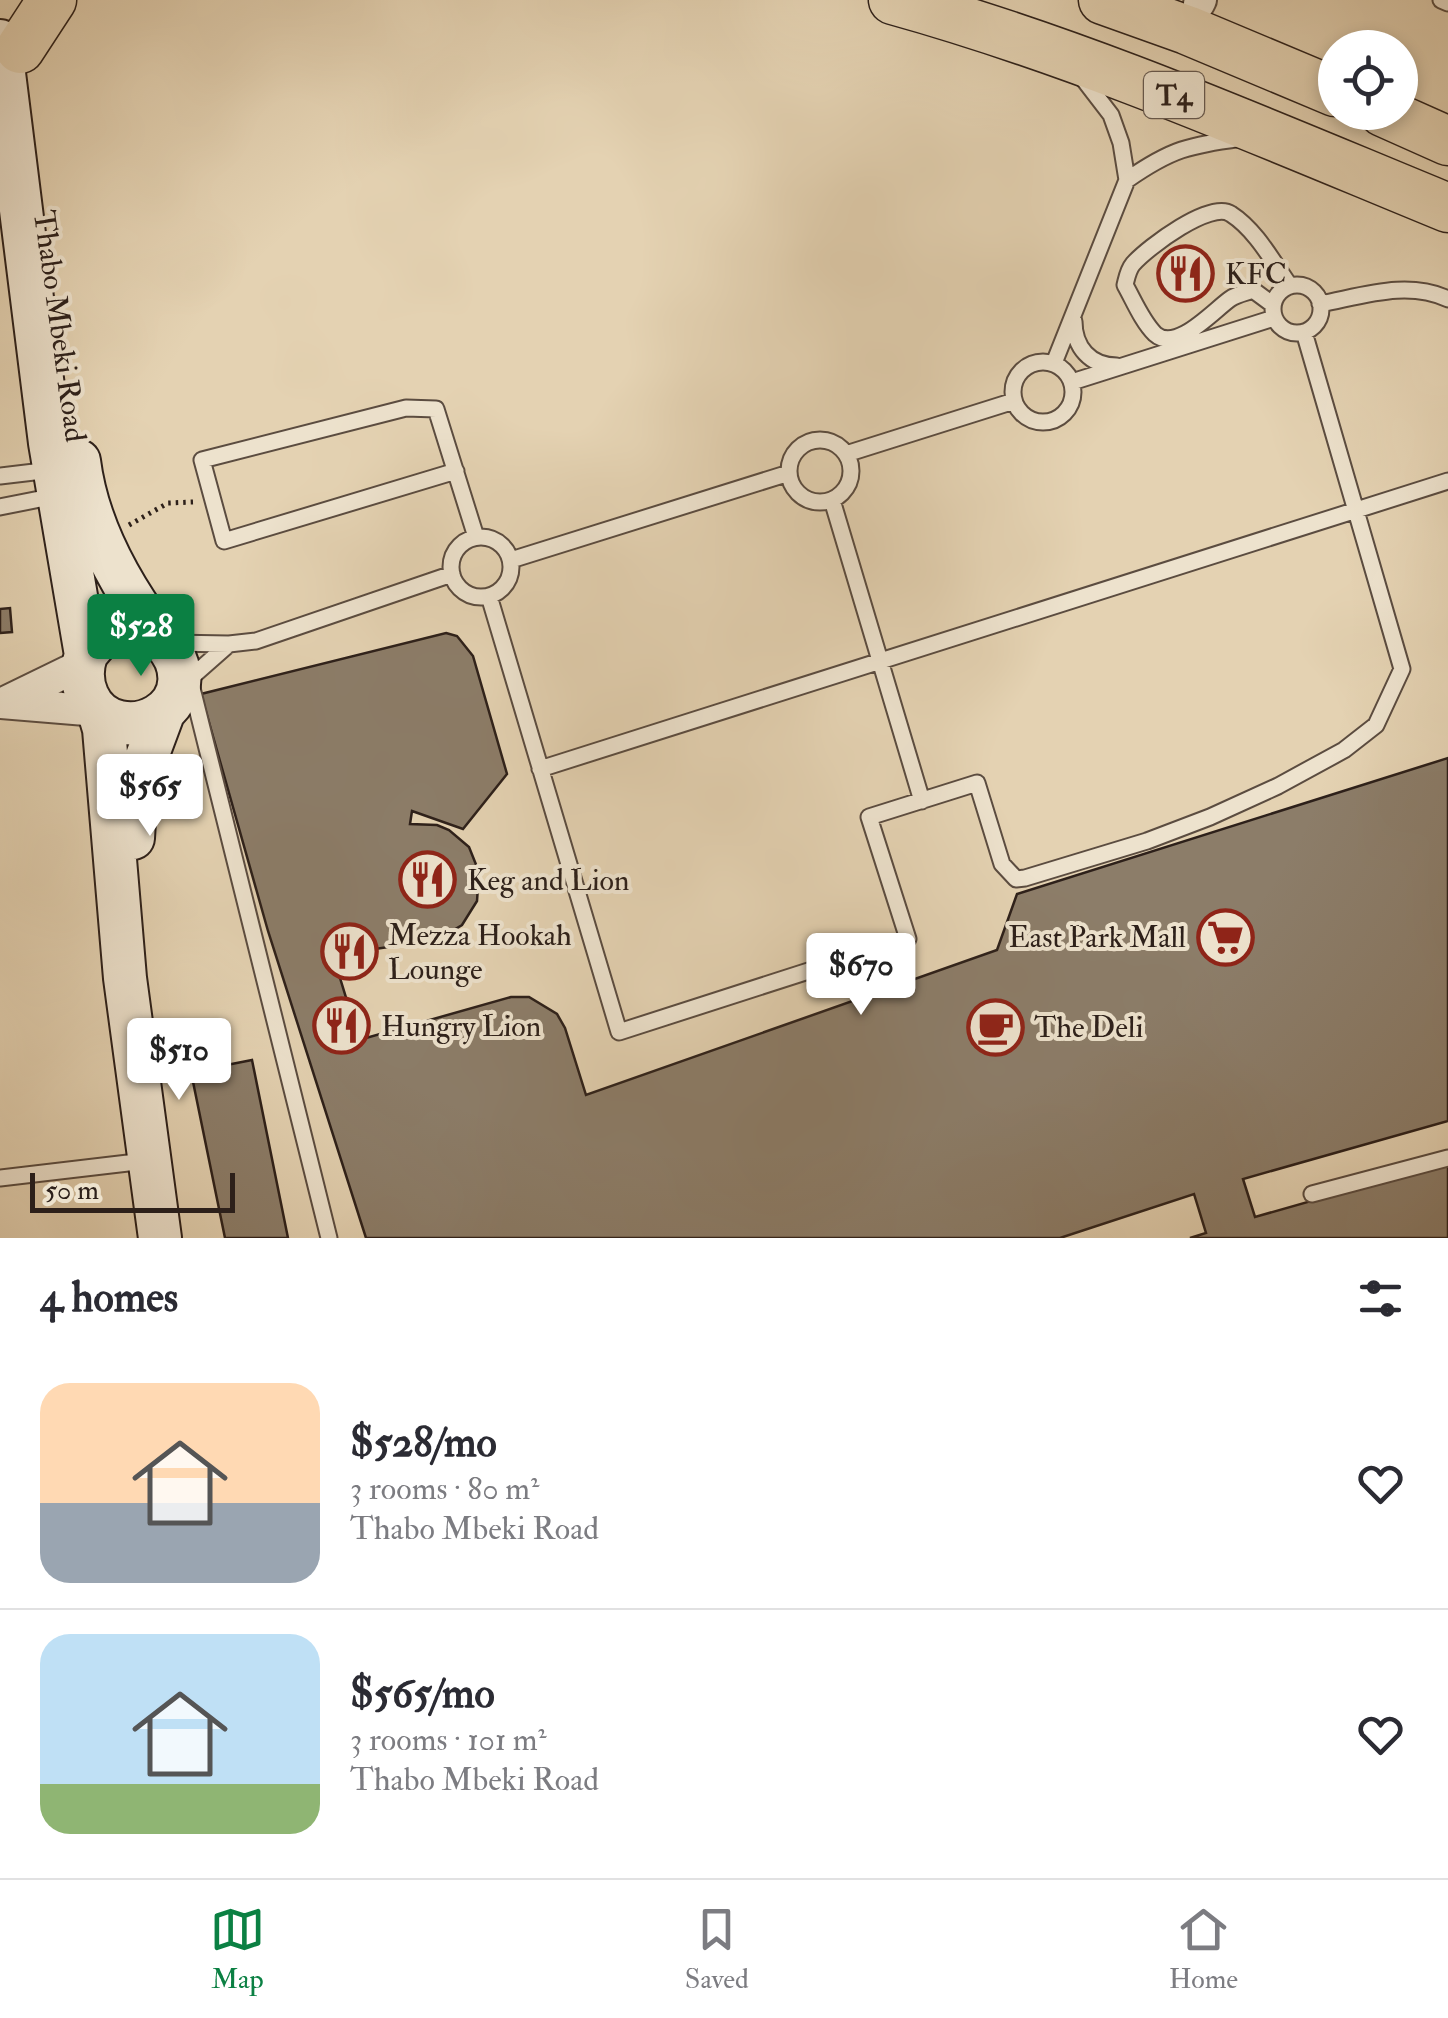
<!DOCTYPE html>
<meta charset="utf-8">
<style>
body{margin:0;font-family:"IM FELL Double Pica",serif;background:#f2f2f3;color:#2b2b33;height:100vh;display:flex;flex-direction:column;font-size:38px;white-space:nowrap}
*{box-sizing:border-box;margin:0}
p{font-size:32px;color:#7c7c81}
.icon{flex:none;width:55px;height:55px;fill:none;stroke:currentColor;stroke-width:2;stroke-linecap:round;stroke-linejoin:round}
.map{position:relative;height:1238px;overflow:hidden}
.side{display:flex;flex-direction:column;background:#fff;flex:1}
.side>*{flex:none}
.controls{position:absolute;left:1318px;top:30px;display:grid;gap:20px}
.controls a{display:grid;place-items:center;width:100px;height:100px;border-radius:50%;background:#fff;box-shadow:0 5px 15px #0003;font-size:50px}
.scale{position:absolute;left:30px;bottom:25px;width:205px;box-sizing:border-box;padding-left:10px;border:5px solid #2d201a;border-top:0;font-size:28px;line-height:35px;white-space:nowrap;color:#2d201a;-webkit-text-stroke:8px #ede2cd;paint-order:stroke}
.price{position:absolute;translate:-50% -85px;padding:0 22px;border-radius:10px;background:#fff;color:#222;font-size:32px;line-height:65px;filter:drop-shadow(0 2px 5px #0008)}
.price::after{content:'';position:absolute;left:50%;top:60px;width:30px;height:22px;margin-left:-15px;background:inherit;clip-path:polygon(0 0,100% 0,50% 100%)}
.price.active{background:#0b8043;color:#fff}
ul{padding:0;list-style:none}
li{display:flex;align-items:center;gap:30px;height:250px;padding:0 40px}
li+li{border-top:2px solid #e1e1e2}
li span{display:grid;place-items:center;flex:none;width:280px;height:200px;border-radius:30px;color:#555}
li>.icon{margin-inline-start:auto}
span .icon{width:120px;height:120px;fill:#fffc;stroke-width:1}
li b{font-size:42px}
h2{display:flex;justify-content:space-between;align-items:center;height:120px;padding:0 40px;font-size:42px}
.tabs{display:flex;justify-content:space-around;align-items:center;height:140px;border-top:2px solid #e1e1e2;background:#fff;font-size:28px;color:#7c7c81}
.tabs a{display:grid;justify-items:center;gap:5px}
.tabs .active{color:#0b8043}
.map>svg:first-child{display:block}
</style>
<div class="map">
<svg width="1448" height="1238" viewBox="0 0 1448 1238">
<rect width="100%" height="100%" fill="#e4d2b2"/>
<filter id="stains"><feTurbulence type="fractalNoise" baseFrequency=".002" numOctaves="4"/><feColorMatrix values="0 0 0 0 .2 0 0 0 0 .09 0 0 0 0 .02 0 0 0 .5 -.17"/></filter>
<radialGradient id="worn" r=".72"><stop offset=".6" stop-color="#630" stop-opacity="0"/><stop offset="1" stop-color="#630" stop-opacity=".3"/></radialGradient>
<!-- building -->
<path fill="#8c7d69" stroke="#2d201a" stroke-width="2.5" d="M10,608L12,632L0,633V609Z
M446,633L457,636L473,656L507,774L463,829L412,811L410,824L437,825L449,830L469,847L479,872L477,901L462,925L437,940L333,955L359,1040L511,997H529L557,1014L565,1028L586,1095L997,950L1017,894L1448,758V1121L1243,1179L1255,1217L1448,1162V1238H1190L1206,1233L1194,1194L1060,1238H366L268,931L201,694Z
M252,1060L288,1238H225L191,1072Z"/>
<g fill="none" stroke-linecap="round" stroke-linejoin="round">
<defs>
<path id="service" d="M1441,0L1448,3
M1127,180C1173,148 1188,146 1243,138
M1273 309a24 24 0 1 1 48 0a24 24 0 1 1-48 0Z
M1272,304L1253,290C1245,293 1237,294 1230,299C1213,311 1176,353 1155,334C1142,321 1134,301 1125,285C1127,277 1128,270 1133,264C1148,247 1211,200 1231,214C1256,230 1273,262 1290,286
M1320,304C1363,296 1407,280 1448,299
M1074,321C1074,347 1090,366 1117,366
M1013 392a30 30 0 1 1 60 0a30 30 0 1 1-60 0Z
M1054,363L1127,180L1121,143L1111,115L1081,76
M1072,382L1274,318
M789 471a31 31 0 1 1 62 0a31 31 0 1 1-62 0Z
M846,454L1014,401
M456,471L224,541L202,460L406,408L436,409L476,537
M0,476L51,470
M832,500L922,801
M0,507L55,496
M451 567a30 30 0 1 1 60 0a30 30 0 1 1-60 0Z
M511,560L789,473
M489,596L619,1032L908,939L869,817L977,783L1002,864L1016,879L1025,878L1147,841L1210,817L1278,786L1344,750L1376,725L1402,669L1304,332
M171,643L229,644L256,641L452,574
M187,681L229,644
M191,684L329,1238
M540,769L1448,481
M0,1178L145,1161
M1312,1194L1448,1158"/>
<path id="minor" d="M1199,4L1201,0
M7,701L83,664
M0,703L98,711"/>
<path id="secondary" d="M0,41L50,443L86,655C77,682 88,715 119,722C132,725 145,723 157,716C219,678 138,579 86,655
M79,461C87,525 119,583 157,634
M99,712L104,729L125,978L160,1238
M133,838L136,786L164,711"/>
<path id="primary" d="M893,0C1084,53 1265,133 1448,208
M1103,0L1187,30L1335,92
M20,49L52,0
M1383,112L1448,141"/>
</defs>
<!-- service casing -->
<use href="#service" stroke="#5b4c40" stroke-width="19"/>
<!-- minor casing -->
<use href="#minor" stroke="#5b4c40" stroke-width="34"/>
<!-- secondary casing -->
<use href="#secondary" stroke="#2d201a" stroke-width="46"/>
<!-- primary casing -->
<use href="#primary" stroke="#2d201a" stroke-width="51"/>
<!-- path -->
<path stroke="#2d201a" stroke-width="5" stroke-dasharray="2.5 5" stroke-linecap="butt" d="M129,525L168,503L193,502"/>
<!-- service -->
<use href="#service" stroke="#ede2cd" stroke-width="15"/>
<!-- minor -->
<use href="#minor" stroke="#ede2cd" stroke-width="30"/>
<!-- secondary -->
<use href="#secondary" stroke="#ede2cd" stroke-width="42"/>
<!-- primary -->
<use href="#primary" stroke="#e4d2b2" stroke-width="48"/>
</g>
<!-- icons -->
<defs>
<symbol id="restaurant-ring" viewBox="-11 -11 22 22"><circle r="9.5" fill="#ede2cd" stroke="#8f2418" stroke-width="1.5"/><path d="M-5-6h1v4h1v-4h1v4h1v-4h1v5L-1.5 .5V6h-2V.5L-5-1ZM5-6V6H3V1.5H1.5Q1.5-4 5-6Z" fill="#8f2418"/></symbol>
<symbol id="supermarket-ring" viewBox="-11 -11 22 22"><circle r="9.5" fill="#ede2cd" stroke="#8f2418" stroke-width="1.5"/><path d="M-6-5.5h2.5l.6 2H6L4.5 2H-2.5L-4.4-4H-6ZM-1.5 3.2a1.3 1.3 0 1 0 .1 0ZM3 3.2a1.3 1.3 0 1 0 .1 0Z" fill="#8f2418"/></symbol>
<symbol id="cafe-ring" viewBox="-11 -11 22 22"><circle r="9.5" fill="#ede2cd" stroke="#8f2418" stroke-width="1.5"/><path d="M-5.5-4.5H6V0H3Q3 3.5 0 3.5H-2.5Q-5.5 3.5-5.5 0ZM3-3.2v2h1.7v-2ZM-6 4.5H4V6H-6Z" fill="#8f2418"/></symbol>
</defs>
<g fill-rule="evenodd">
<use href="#restaurant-ring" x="1154" y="242" width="63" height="63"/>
<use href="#restaurant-ring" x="396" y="848" width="63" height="63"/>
<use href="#supermarket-ring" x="1194" y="906" width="63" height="63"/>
<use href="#restaurant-ring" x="318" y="920" width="63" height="63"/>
<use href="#restaurant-ring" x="310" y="994" width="63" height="63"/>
<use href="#cafe-ring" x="964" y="996" width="63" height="63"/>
</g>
<g text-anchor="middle" stroke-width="8" stroke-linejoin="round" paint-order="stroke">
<!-- shield labels -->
<rect fill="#ede2cd" stroke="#675a50" stroke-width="2.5" x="1144" y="72" width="60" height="46" rx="8"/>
<g font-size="28" font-weight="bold" fill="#2d201a">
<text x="1174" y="105">T4</text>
</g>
<!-- poi labels -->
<g font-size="30" fill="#2d201a" stroke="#ede2cd" text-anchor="start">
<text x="1225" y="284">KFC</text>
<text x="467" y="890">Keg and Lion</text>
<text x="388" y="945">Mezza Hookah<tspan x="388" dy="34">Lounge</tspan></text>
<text x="1186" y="947" text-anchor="end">East Park Mall</text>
<text x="381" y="1036">Hungry Lion</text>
<text x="1034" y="1037">The Deli</text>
</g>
<!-- street labels -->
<g font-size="30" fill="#2d201a" stroke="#ede2cd">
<text transform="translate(60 326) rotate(82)" y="10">Thabo Mbeki Road</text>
</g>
</g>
<rect width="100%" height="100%" filter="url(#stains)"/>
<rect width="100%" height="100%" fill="url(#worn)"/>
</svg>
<div class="controls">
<a><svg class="icon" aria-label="locate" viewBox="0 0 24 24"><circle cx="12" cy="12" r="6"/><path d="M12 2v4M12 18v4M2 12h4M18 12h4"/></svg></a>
</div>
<div class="scale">50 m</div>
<b class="price active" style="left:141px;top:679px">$528</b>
<b class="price" style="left:150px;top:839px">$565</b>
<b class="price" style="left:861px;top:1018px">$670</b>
<b class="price" style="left:179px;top:1103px">$510</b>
</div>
<section class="side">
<h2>4 homes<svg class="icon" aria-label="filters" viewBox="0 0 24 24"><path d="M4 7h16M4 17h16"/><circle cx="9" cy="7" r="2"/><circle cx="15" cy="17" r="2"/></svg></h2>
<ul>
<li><span style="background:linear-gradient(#ffd9b3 60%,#9aa5b1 0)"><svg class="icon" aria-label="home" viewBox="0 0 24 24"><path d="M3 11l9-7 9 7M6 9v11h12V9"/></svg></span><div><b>$528/mo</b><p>3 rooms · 80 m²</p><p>Thabo Mbeki Road</p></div><svg class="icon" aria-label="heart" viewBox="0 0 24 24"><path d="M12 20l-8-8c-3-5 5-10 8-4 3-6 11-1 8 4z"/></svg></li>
<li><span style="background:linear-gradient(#bfe0f5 75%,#8fb573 0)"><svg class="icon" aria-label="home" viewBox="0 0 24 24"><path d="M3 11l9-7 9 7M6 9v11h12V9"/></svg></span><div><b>$565/mo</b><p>3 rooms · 101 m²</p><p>Thabo Mbeki Road</p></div><svg class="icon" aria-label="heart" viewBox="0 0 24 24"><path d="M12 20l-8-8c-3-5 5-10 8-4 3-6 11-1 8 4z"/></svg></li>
</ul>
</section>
<nav class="tabs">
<a class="active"><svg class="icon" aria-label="map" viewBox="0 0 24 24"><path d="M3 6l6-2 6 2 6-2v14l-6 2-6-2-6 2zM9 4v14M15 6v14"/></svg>Map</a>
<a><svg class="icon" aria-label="saved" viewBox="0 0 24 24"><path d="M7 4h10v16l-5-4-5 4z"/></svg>Saved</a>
<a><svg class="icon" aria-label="home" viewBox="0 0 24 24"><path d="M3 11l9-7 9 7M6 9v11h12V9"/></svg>Home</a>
</nav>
